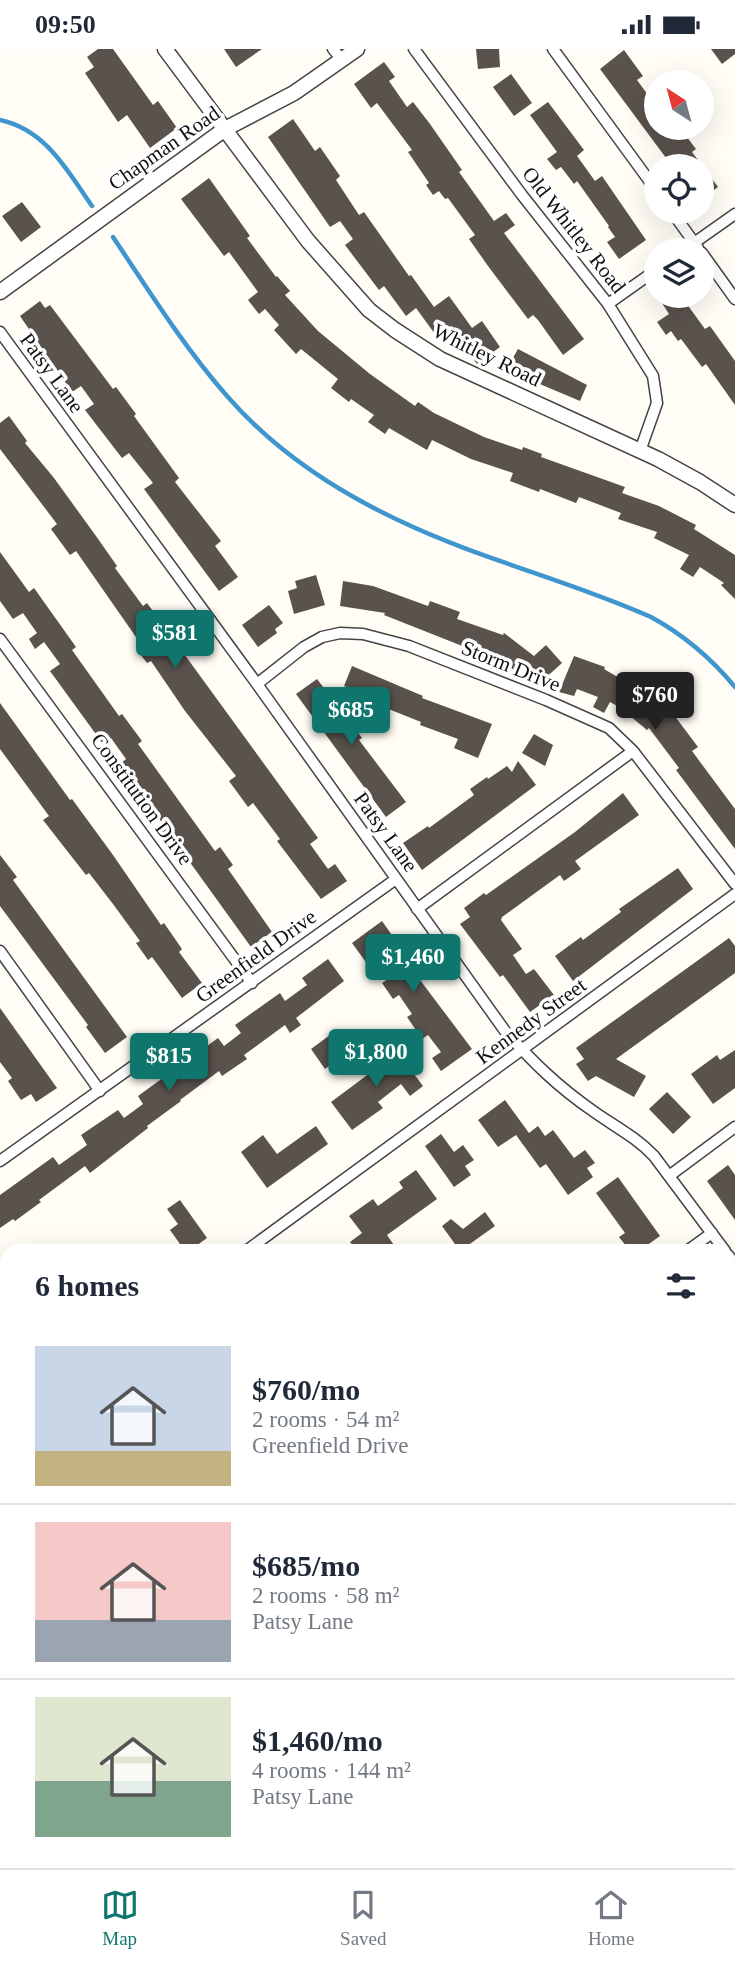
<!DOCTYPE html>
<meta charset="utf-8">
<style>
body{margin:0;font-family:"Times New Roman",serif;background:#f6f6f7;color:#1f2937;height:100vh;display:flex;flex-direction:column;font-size:26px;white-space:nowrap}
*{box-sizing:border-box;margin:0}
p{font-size:23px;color:#747a83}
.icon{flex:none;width:38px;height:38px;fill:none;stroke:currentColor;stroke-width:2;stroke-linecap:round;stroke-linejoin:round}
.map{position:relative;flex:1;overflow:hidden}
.panel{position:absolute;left:0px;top:1195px;width:735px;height:625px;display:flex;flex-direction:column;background:#fff;border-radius:21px 21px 0 0;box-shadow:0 7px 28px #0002}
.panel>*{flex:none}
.needle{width:46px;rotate:324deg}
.tools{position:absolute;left:644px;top:21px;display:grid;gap:14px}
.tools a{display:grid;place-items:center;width:70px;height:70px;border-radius:50%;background:#fff;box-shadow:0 7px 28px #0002;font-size:35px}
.price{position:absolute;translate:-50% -60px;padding:0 16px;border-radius:7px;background:#0f766e;color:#fff;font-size:23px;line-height:46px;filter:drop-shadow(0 2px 4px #0008)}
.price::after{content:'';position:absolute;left:50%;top:42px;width:21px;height:16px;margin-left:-10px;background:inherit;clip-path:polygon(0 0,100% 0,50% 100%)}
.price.active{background:#222;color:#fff}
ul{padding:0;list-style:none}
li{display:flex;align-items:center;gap:21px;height:175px;padding:0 35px}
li+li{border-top:2px solid #e0e1e3}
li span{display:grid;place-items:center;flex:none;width:196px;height:140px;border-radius:0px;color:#555}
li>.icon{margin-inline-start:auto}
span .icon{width:84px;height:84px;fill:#fffc;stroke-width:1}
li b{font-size:30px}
h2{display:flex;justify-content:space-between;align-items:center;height:84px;padding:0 35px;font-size:30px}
.status{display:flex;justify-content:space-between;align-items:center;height:49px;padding:0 35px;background:#fff;direction:ltr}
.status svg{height:19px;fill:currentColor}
.menu{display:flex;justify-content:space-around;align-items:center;height:98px;border-top:2px solid #e0e1e3;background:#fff;font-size:19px;color:#747a83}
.menu a{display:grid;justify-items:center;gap:4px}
.menu .active{color:#0f766e}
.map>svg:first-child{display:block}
</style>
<div class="status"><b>09:50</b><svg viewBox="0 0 49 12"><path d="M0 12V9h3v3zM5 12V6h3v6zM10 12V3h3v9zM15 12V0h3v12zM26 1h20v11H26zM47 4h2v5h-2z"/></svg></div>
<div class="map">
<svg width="735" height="1819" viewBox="0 0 735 1819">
<rect width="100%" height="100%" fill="#fffdf5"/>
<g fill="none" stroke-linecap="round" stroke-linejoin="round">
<!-- stream -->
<path stroke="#3f96cf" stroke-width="4.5" d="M0,71C46,81 67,121 92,157
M113,188C149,242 184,298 227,347C274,401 334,441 398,471C479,510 568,531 651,568C684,586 711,609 735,638"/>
</g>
<!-- building -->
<path fill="#5a524d" d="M98,0H113L153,56L158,52L177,79L150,99L127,66L118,73L85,24L94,18L87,8Z
M224,0H262L236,18Z
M476,0H499L500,18L478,20Z
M711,0H735V5L722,15Z
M624,1L643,27L637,31L656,57V79H680L696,100L692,103L718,138L702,150V117H672L600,20Z
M384,13L395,28L389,32L407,58L413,53L430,75L462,121L459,123L494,172L506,164L515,176L504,184L584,290L563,306L538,271L533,266L528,270L488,217L469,190L475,186L448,149L445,150L439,142L433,146L426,136L429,134L408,103L412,101L377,54L371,59L354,35Z
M511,25L532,54L514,67L493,38Z
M548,53L584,101L577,107L595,132L602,127L646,191L619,210L607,193L615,188L608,178L609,177L577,132L574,135L561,118L556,121L547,110L557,103L530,66Z
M293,70L315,102L320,98L340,127L336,131L359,166L364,163L409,227L411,226L434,258L449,247L472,279L482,272L500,298L477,315L453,283L440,292L416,259L406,267L384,237L379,241L345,196L353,190L340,172L330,178L268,88Z
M209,129L250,187L247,189L276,228L277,227L290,242L285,246L318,282L370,325L415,357L418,353L434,364L484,388L522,401L523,398L542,405L541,408L625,438L622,444L659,457L696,476L694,480L735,506V550L721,536L724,534L700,518L693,528L680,520L689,506L654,489L657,483L618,470L621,464L579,448L576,454L540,440L539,443L510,432L513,424L471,410L432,391L427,401L389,379L385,385L368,373L374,366L351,350L349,353L331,339L338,330L301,300L296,305L274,281L279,276L265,260L259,265L248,251L258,243L229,203L224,207L181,150Z
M22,153L41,178L21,193L2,167Z
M673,247H681L705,280L710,277L735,312V356L706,315L702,318L681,290L678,292L671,282L666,286L657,273L669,265L662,254Z
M40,252L45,259L50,256L113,340L116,338L136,365L134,367L179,429L175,433L221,492L215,497L238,528L219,542L144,440L153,434L129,404L122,409L85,361L94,355L81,337L72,343L20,267Z
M518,300L587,336L580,352L535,333L534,336L506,321Z
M9,367L27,392L25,394L54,429L96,487L117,517L115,519L143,557L147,554L318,789L310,795L328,820L335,815L347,832L321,850L277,792L280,790L253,754L248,758L229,732L236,727L185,662L151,612L147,614L140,605L145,601L76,502L70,506L51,480L57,475L0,400V374Z
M0,503L29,543L34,539L76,598L72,601L119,667L122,665L142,692L138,695L215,802L220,798L233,816L228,820L272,883L251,898L171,787L163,793L156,784L165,778L151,758L141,765L133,754L142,748L119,716L126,710L111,689L103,695L50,622L60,615L44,593L35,600L29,590L37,584L23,564L13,570L0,552Z
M316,526L325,556L294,565L288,542L297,539L295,532Z
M343,532L373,537L428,557L430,552L460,563L457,570L503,586L504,584L534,607L546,596L562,614L542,632L522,610L514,621L487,600L485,606L384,566L385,564L340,557Z
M269,556L283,574L275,580L277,584L258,598L242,576Z
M574,607L605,618L604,620L648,646L654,639L679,660L674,666L698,698L692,702L735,760V800L676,721L679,719L649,679L647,681L630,667L632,665L610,653L604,664L593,658L598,648L577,640L574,647L559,643Z
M352,617L423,647L422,649L492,675L478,709L454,699L458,690L420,676L421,673L386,659L388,655L344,637Z
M317,630L362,689L359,691L406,753L386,768L296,645Z
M0,654L70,751L72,750L113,806L161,876L164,874L182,900L179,903L202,934L182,949L152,908L148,911L136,894L140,892L113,855L89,824L86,826L43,771L49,767L0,700Z
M534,685L553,696L545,717L522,704Z
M518,712L536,736L422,821L403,794L428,777L429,779L474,746L470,740L487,728L488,730L507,717L512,723Z
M623,744L639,766L575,812L581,820L564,832L560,826L502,868L501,871L522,900L513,906L526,925L534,920L554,946L530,963L503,926L500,928L460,875L470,868L464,859L484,844L486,846L575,783Z
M0,806L17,828L13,831L127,988L105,1004L86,978L88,976L0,857Z
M678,819L693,840L573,932L555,907L581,888L583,891L621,863L619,860Z
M382,872L422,929L420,931L472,1000L441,1022L432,1009L441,1003L428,986L422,990L407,968L412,965L399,946L393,950L382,934L391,928L377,909L368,916L352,894Z
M729,889L735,897V924L616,1010L646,1027L634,1048L596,1027L588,1032L576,1015L584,1010L576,999Z
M328,910L344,932L296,969L301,976L290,984L285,976L244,1006L247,1010L222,1027L219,1022L180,1051L181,1052L147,1077L148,1079L90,1124L85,1117L39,1151L41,1153L15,1172L13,1170L0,1179V1146L53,1108L59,1116L87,1096L81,1086L118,1061L124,1069L143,1055L138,1047L218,989L224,997L241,984L235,976L280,944L285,952L307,936L302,929Z
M0,959L57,1039L36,1053L31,1045L21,1051L8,1032L12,1029L0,1013Z
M330,986L344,1006L325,1020L311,1000Z
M393,997L423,1037L410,1047L401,1035L378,1053L383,1059L352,1081L331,1053L370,1024L378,1017L373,1012Z
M735,1001V1039L713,1055L691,1025L717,1006L720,1011Z
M667,1043L691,1068L673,1085L649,1060Z
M505,1051L529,1084L538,1077L545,1087L553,1081L574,1109L585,1101L595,1114L587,1119L593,1128L568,1146L546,1115L540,1119L516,1086L498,1098L478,1071Z
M316,1077L328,1095L267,1139L241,1103L263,1086L277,1105Z
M441,1085L454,1103L463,1096L474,1111L465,1117L471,1126L454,1138L425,1097Z
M728,1116L735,1126V1171L707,1132Z
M416,1121L437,1150L387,1186L398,1202H357L350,1193L362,1184L349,1167L373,1150L378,1157L403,1139L399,1133Z
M618,1128L660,1187L639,1202H630L619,1188L625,1184L596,1144Z
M180,1151L207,1189L189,1202H185L170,1181L178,1175L167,1160Z
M485,1163L495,1177L460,1202L442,1177L451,1170L463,1180Z"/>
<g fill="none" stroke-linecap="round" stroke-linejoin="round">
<defs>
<path id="minor" d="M333,0L342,11
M414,0L522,146L608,255L653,327L657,354L640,402
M553,0L656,141
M672,163L698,199
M684,201L735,165
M702,204L735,250
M608,255L656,221
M0,283L257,635L505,982C534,1014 557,1037 593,1062C614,1077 636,1088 654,1107L725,1202
M0,590L252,934
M257,635L304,598L322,588L340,584L363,585L409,597L546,651L609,679L633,702L735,835
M417,860L633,702
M0,902L100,1042
M0,1112L396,830
M669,1127L735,1078
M246,1202L735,845
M687,1202L712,1184
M728,1206L735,1215
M0,1378L7,1373
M728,1488L735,1483
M0,1557L7,1567
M0,1692L7,1687
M183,1813L187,1819
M265,1819L273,1813"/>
<path id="tertiary" d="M165,0L308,192L369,261L395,281L440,310L658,410L700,433L735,456
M0,243L225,80L294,44L357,0"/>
</defs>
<!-- minor casing -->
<use href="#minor" stroke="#444" stroke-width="13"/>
<!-- tertiary casing -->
<use href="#tertiary" stroke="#444" stroke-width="17"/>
<!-- minor -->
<use href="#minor" stroke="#fff" stroke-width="10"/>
<!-- tertiary -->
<use href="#tertiary" stroke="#fff" stroke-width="14"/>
</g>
<g text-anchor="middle" stroke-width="7" stroke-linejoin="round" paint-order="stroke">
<!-- street labels -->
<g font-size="21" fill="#111" stroke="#fff">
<text transform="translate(164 99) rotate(-35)" y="7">Chapman Road</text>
<text transform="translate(574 181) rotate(52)" y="7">Old Whitley Road</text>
<text transform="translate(487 306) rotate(26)" y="7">Whitley Road</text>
<text transform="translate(52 324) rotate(54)" y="7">Patsy Lane</text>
<text transform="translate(511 617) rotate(22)" y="7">Storm Drive</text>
<text transform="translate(142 750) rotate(54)" y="7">Constitution Drive</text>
<text transform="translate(386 783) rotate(54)" y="7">Patsy Lane</text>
<text transform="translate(256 907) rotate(-36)" y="7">Greenfield Drive</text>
<text transform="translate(531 972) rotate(-36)" y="7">Kennedy Street</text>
</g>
</g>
</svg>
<div class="tools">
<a><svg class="needle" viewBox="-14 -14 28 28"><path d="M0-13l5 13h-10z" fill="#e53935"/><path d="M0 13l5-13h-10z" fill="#747a83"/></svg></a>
<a><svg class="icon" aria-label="locate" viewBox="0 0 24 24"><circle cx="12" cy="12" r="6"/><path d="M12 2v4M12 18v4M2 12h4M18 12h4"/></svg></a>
<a><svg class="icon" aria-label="layers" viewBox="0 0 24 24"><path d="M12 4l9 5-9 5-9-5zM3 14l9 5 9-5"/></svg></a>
</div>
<b class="price" style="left:175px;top:621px">$581</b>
<b class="price active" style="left:655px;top:683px">$760</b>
<b class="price" style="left:351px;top:698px">$685</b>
<b class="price" style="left:413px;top:945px">$1,460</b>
<b class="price" style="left:376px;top:1040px">$1,800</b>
<b class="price" style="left:169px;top:1044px">$815</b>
<section class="panel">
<h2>6 homes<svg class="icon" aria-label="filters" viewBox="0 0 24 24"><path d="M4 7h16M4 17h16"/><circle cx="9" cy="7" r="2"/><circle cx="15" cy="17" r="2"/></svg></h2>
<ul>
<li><span style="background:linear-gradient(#c9d6e8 75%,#c2b280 0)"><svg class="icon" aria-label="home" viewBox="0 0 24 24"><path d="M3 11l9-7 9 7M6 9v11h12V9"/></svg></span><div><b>$760/mo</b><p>2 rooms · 54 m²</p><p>Greenfield Drive</p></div></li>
<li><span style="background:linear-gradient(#f6c9c9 70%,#9aa5b1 0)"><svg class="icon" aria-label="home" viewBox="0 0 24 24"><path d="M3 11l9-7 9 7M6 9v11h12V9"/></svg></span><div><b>$685/mo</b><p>2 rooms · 58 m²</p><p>Patsy Lane</p></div></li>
<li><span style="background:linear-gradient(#dfe7d0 60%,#7fa58c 0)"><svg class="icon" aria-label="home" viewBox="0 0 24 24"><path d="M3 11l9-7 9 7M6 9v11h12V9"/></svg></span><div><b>$1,460/mo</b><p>4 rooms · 144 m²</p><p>Patsy Lane</p></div></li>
</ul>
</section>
</div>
<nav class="menu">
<a class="active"><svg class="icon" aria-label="map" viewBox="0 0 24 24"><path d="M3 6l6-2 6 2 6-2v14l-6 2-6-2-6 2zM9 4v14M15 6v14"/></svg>Map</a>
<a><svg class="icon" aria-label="saved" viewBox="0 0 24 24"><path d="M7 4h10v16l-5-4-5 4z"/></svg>Saved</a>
<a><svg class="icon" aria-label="home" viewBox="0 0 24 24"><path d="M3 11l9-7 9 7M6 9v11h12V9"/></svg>Home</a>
</nav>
